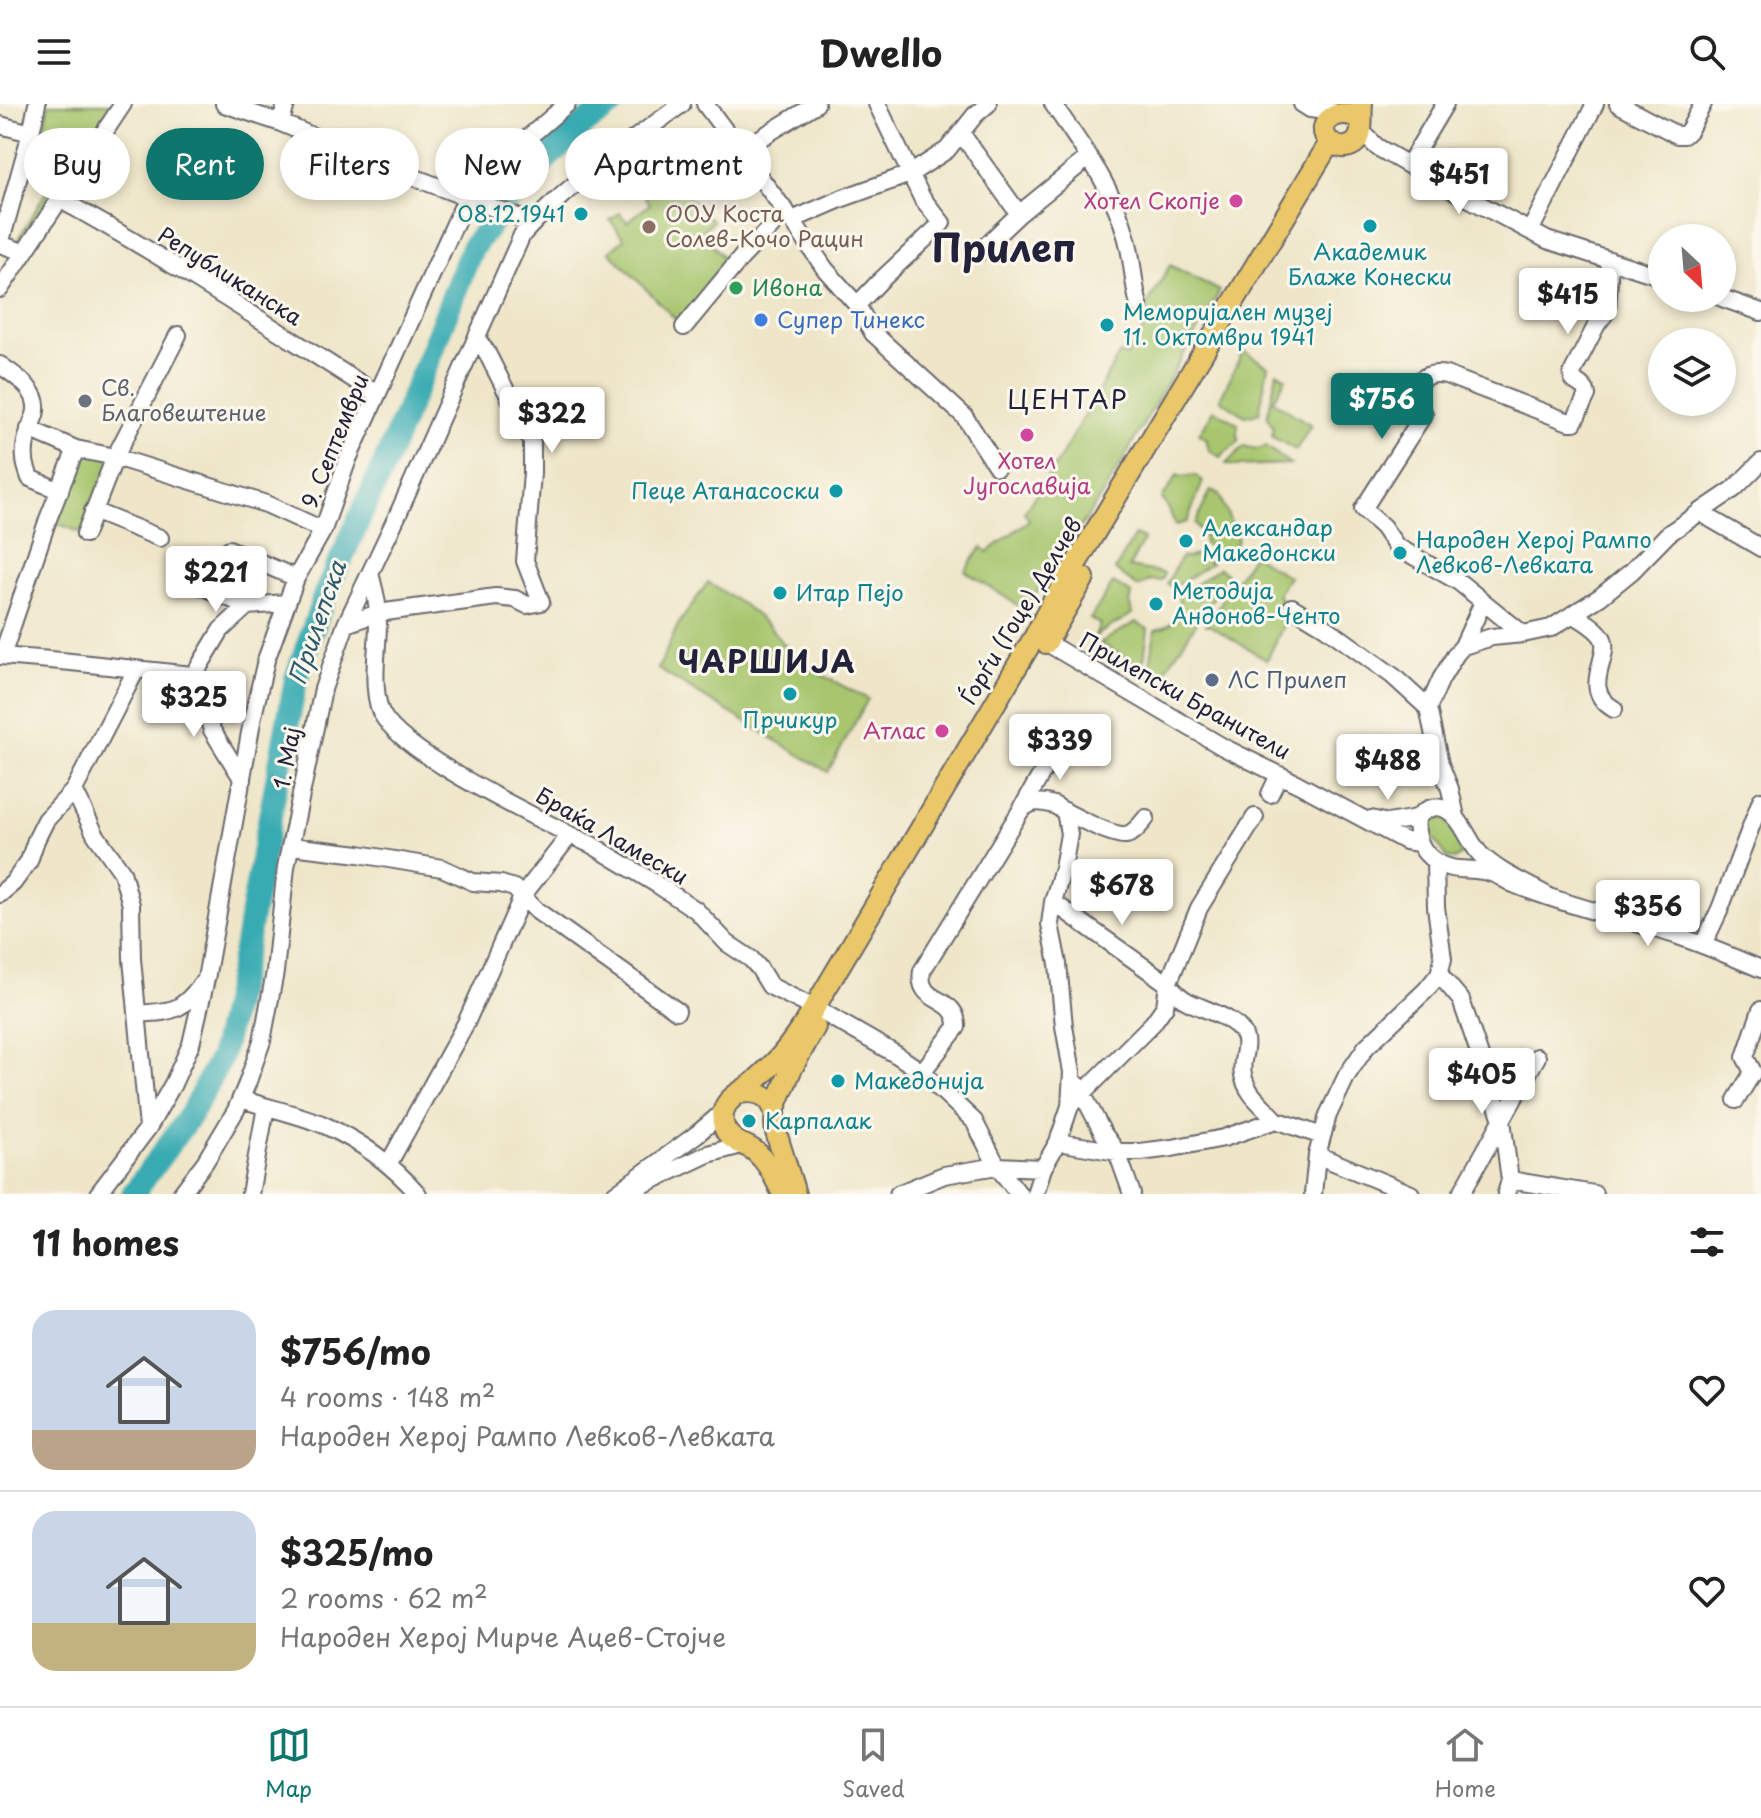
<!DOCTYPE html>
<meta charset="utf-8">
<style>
body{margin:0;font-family:"Playpen Sans",sans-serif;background:#f2f2f2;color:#222;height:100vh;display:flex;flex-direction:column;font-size:30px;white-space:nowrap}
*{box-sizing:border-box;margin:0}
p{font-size:26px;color:#767676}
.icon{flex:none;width:44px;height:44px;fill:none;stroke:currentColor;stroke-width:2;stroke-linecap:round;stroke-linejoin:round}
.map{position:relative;height:1090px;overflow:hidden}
.panel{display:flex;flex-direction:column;background:#fff;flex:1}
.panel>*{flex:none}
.hud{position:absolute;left:24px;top:24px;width:800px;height:72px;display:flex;gap:16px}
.needle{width:52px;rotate:154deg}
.buttons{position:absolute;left:1648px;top:120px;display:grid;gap:16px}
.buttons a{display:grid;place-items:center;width:88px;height:88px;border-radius:50%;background:#fff;box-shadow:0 4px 12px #0003;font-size:40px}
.price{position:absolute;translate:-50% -68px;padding:0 18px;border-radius:8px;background:#fff;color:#222;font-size:26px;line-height:52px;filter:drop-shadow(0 2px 4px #0008)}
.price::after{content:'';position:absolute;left:50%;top:48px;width:24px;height:18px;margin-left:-12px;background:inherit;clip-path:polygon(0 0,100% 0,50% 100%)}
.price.on{background:#0f766e;color:#fff}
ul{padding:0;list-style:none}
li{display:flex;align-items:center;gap:24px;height:200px;padding:0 32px}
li+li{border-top:2px solid #e0e0e0}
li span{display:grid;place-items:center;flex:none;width:224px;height:160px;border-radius:24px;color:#555}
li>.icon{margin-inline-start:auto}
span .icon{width:96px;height:96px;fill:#fffc;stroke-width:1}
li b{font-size:34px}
h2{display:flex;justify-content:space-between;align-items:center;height:96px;padding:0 32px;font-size:34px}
.chip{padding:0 28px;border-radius:36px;background:#fff;box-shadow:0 4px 12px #0003;font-size:28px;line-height:72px}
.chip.on{background:#0f766e;color:#fff}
header{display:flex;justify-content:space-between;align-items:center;height:104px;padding:0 32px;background:#fff;font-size:36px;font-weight:700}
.tabs{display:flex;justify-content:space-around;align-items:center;height:112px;border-top:2px solid #e0e0e0;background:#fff;font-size:22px;color:#767676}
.tabs a{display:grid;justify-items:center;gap:4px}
.tabs .on{color:#0f766e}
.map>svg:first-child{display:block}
</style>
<header><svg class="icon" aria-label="menu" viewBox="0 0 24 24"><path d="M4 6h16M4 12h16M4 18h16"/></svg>Dwello<svg class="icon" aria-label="search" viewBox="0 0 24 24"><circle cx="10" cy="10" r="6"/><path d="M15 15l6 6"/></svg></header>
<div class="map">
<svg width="1761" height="1090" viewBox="0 0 1761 1090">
<rect width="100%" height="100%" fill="#fbf7ec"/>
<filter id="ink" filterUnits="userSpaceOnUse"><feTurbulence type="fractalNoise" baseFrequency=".0125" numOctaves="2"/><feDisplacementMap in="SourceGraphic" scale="16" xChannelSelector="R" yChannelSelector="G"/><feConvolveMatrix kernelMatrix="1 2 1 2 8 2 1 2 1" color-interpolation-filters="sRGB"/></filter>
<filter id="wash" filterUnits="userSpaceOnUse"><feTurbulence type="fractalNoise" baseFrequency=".006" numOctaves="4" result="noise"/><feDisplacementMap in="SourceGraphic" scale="32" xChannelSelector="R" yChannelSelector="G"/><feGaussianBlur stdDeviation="1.8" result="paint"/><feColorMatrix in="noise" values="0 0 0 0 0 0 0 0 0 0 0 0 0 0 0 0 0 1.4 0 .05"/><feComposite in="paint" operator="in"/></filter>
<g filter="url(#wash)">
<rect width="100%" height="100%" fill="#efe6c9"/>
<!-- green -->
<path fill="#a7c66e" stroke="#647454" stroke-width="2" d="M49,0H123L23,148L13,143L62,62L42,34Z
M676,76L692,96L713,117L701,128L728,159L680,220L609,147L624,135L610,116L620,109L627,118L650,100L643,90L658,78L664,85Z
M1170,161L1220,187L1108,382L1025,506L965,467L982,443L988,448L1029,416L1024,408L1059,356L1120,249L1127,252L1152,210L1145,205Z
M1243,247L1268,262L1259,309L1245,312L1220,295Z
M1277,268L1286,274L1273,297L1311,321L1296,346L1272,333L1273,323L1267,313Z
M1214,306L1238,320L1237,330L1239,337L1220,353L1209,346L1206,334L1199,330Z
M1244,342L1256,345L1266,342L1290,360L1234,362L1226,360Z
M76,345L115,353L85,430L48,416Z
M1177,371L1182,373L1195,371L1203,377L1187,418L1176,421C1169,411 1172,405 1162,395Z
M1211,386L1219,390L1238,436L1227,454L1204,440L1203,430L1195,420Z
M1135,431L1144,435L1129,463L1164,469L1163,474L1160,477L1151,476L1138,483L1115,466Z
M1197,450L1211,459L1173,484L1167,479L1181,453L1187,454Z
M1253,451L1289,473L1277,491L1292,503L1267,556L1209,521H1206Z
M1219,464L1228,471L1159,576L1149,570L1155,526C1173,523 1183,510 1178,492Z
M708,478L745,502L769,522L791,549L820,570L868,595L828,668L658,565L678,521Z
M1113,479L1132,490L1130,500L1132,510L1095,532L1100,520L1090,515Z
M1136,518L1148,525L1143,564L1100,539Z
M1436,711L1448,716L1456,734L1462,738L1464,748L1455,756L1446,753L1436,737L1428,732L1425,726L1427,717Z"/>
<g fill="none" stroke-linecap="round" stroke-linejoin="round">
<!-- river -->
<path stroke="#39abb2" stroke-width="24" d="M133,1090L191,1010L221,953L244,850L296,575L325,490L384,361L426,261L472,144L524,76L580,23L613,0"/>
</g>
</g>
<g filter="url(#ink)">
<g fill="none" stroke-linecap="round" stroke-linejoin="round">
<defs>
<path id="minor" d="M224,0L281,19L382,61L533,119
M705,0L792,116L825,165L857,201L873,229L964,312L997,363
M1053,0C1082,43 1114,84 1127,135C1133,157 1133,180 1139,201
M1302,0L1310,5L1334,8
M1618,0L1677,31H1684L1689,26L1703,0
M281,19L286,0
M0,21L31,29
M1362,28L1377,43L1445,82L1547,136L1662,173
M961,29L1019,110
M741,46L816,0
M1409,60L1445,0
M59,95C168,154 272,224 377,290
M792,116L843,94L910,70L947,46L975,11L988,0
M1530,127L1595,0
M23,148L0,140L31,29L37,0
M978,149L1019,110L1089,53
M0,185L123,0
M1722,194L1761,208
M857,201L879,178L942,119L922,94L877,0
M684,223L741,154L786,107
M0,261C16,272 42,288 35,311C30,325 23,339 25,355C25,361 28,368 30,374L60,387
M29,325L76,345L115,353L266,400L323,426
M93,407L160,434
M1699,408L1761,444
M85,430L115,353L178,231
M229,445L296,474
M370,469C373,482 378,497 378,511C379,541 371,573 379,603C389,644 529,709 570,731L592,741L658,781L696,806L727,839L751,855L759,864L770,882L824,909L897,951L922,968L974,1017L997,1062L1019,1090
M202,482L247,502
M1292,503L1325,523L1393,572L1428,604L1440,660L1450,685L1456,713
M1573,510C1582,516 1598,524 1603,535C1611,554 1579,585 1614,605
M346,520L378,509L496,493L515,495L527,501L541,498L525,457L532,369V338L486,247L477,235
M1523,530L1459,478L1396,442L1383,423L1363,405L1424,310C1421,304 1416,296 1416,290C1416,272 1432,268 1446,271L1569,318H1574L1587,291C1586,283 1579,280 1573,276L1572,269L1597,220L1607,207L1610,156
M1037,533L1223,643L1298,680L1405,737L1419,739
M1463,542L1483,498
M0,552C65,556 129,565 194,571
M2,552L48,415L76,345
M1428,604L1441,575L1456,550L1463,542L1492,533L1523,530L1551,524L1600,493L1632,467L1668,430L1734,385L1761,358
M243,676L212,626L194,571L221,526L247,502L286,499
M74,686L95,730L122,768L131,801L132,855L148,1024
M1270,690L1279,671
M1021,706C1032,696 1040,697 1054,701C1067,709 1113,733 1126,731C1135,729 1140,721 1146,714
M1371,715L1388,719L1417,714
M291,742L359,750L442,764L473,778L501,780L514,784L537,807L677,907
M0,790L13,779L29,757L36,736L46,716L74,686L136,566
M1546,791C1525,779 1498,768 1480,750C1468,737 1462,713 1445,705C1434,700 1424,706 1417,714C1415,732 1420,747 1435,757C1457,771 1471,761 1494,770C1502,773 1508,778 1516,781C1567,802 1623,814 1675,831C1704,841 1733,853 1761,865
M1053,798L1168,880C1174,886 1179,893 1187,897C1202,905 1233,913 1242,928C1251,941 1239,957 1243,971C1247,991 1263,1001 1276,1016
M1703,841L1720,805L1761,696
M1439,870L1461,896L1502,1016L1510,1076L1506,1090
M138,910C173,907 179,909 202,880
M922,968L957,923C958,890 916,902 922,867L1021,706L1064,630
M1078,981L1103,1029L1117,1048L1132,1090
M241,995C268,1004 298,1010 324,1021C360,1037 392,1060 418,1090
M1736,996L1753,968L1745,953L1761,906
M1070,1002L1153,919L1165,902L1168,880L1199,804L1255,713
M1058,1038L1117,1048H1140L1172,1044L1224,1034L1276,1016L1322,1032
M1317,1051L1411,1090
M389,1059L466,919L523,791L570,731
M1510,1076L1594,1090
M636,1084L708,1050L745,1040
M98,1090L148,1024L173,980L191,940L206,875L253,612L266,556L296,474L323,426L348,355L467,93L515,45L567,0
M181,1090L205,1058L236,1006L247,980L262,937L275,868L286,763L323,585L346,520L399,408L522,131C565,82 630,38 682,0
M250,1090L266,1003
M615,1090L697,1030L723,1008
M898,1090L944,1071L997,1062L1043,1064
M1035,1090L1043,1064L1058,1038L1070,1002L1072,968L1064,922L1058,860L1050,820L1053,798L1063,764L1069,730L1065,707
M1313,1090L1317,1051L1328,1011L1347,971L1366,943L1426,886L1439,870L1443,855L1436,803L1435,757
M1461,1090L1537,953"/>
<path id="major" d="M1360,16C1341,0 1312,19 1329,37C1333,41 1340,44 1346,43C1367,39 1360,15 1362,0
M1046,539L1084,474
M740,989C755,986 771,991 775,1009C776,1016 774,1021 776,1028C782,1049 789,1069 795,1090
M774,1006L791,966L815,923
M783,1090C775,1075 769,1059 756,1048C748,1041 737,1040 730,1032C722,1025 721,1013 725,1003C730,992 744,986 753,979C761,972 768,965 776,957C787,946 796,931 806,918L1035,532L1051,501L1330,38"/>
</defs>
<!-- minor casing -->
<use href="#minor" stroke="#6a676d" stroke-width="20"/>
<!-- major casing -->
<use href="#major" stroke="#6a676d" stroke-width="24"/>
<!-- minor -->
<use href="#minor" stroke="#fff" stroke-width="16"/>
<!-- major -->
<use href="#major" stroke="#eac769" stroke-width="20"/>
</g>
</g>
<!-- markers -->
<g fill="#d1479c" stroke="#fbf7ec" stroke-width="3">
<circle cx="1236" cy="97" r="8"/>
<circle cx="1027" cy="331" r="8"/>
<circle cx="942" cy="627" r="8"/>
</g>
<g fill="#0f9aa8" stroke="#fbf7ec" stroke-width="3">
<circle cx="581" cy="110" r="8"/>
<circle cx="1370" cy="122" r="8"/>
<circle cx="1107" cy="221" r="8"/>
<circle cx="836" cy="387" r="8"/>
<circle cx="1186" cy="437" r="8"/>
<circle cx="1400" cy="449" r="8"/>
<circle cx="780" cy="489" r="8"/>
<circle cx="1156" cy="500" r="8"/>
<circle cx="790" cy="590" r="8"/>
<circle cx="838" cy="977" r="8"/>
<circle cx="749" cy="1017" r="8"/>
</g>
<circle fill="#8d6e63" stroke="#fbf7ec" stroke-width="3" cx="649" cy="123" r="8"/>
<circle fill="#2e9e5b" stroke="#fbf7ec" stroke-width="3" cx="736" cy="184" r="8"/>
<circle fill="#3f7fe0" stroke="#fbf7ec" stroke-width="3" cx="761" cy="216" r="8"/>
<circle fill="#6b7280" stroke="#fbf7ec" stroke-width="3" cx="85" cy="297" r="8"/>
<circle fill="#5c6f8a" stroke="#fbf7ec" stroke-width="3" cx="1212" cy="576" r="8"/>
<g text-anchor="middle" stroke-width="6" stroke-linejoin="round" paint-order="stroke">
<!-- hotel labels -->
<g font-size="22" fill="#b23c85" stroke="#fbf7ec" text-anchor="end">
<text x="1220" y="105">Хотел Скопје</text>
<text x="1027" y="365" text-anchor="middle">Хотел<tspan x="1027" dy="25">Југославија</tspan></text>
<text x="926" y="635">Атлас</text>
</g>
<!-- culture labels -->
<g font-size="22" fill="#0d838f" stroke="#fbf7ec" text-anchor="start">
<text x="565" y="118" text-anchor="end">08.12.1941</text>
<text x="1370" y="156" text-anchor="middle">Академик<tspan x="1370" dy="25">Блаже Конески</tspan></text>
<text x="1123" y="216">Меморијален музеј<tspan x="1123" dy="25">11. Октомври 1941</tspan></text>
<text x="820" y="395" text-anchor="end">Пеце Атанасоски</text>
<text x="1202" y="432">Александар<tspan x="1202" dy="25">Македонски</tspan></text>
<text x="1416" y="444">Народен Херој Рампо<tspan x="1416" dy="25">Левков-Левката</tspan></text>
<text x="1172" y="495">Методија<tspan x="1172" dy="25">Андонов-Ченто</tspan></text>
<text x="796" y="497">Итар Пејо</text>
<text x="790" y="624" text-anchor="middle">Прчикур</text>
<text x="854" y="985">Македонија</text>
<text x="765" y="1025">Карпалак</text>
</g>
<!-- education labels -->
<g font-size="22" fill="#785e54" stroke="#fbf7ec" text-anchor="start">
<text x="665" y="118">ООУ Коста<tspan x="665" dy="25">Солев-Кочо Рацин</tspan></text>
</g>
<!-- street labels -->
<g font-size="22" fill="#22223b" stroke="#fbf7ec">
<text transform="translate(230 172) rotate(32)" y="8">Републиканска</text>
<text transform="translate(335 337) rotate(-68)" y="8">9. Септември</text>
<text transform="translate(1021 507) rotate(-59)" y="8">Ѓорѓи (Гоце) Делчев</text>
<text transform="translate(1185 592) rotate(29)" y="8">Прилепски Бранители</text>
<text transform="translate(287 654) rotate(-79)" y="8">1. Мај</text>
<text transform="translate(612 732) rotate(30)" y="8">Браќа Ламески</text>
</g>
<!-- leisure labels -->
<g font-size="22" fill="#27864d" stroke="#fbf7ec" text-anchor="start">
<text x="752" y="192">Ивона</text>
</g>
<!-- shop labels -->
<g font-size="22" fill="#366cbe" stroke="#fbf7ec" text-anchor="start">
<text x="777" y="224">Супер Тинекс</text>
</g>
<!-- worship labels -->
<g font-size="22" fill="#5b616d" stroke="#fbf7ec" text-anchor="start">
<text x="101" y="292">Св.<tspan x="101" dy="25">Благовештение</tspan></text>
</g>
<!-- service labels -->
<g font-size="22" fill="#4e5e75" stroke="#fbf7ec" text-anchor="start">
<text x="1228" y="584">ЛС Прилеп</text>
</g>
<!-- water labels -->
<g font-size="24" font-style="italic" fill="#2b596b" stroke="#fbf7ec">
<text transform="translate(318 519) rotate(-71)" y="8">Прилепска</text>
</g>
<!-- quarter labels -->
<g font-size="26" letter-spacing="2" fill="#22223b" stroke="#fbf7ec">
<text x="1068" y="305">ЦЕНТАР</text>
</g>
<!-- district labels -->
<g font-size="30" font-weight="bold" letter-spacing="2" fill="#22223b" stroke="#fbf7ec">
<text x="767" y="569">ЧАРШИЈА</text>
</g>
<!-- town labels -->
<g font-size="38" font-weight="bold" fill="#22223b" stroke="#fbf7ec">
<text x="1004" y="158">Прилеп</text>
</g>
</g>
</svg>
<div class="buttons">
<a><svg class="needle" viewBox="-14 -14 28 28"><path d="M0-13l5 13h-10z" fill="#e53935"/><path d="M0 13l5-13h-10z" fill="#767676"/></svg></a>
<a><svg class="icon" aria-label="layers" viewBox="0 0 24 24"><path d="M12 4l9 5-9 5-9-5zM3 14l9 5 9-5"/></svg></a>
</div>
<b class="price" style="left:1459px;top:112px">$451</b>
<b class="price" style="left:1568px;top:232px">$415</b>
<b class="price on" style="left:1382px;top:337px">$756</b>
<b class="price" style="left:552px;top:351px">$322</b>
<b class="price" style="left:216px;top:510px">$221</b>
<b class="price" style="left:194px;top:635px">$325</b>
<b class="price" style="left:1060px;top:678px">$339</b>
<b class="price" style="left:1388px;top:698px">$488</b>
<b class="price" style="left:1122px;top:823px">$678</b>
<b class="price" style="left:1648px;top:844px">$356</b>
<b class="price" style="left:1482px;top:1012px">$405</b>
<div class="hud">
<a class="chip">Buy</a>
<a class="chip on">Rent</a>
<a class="chip">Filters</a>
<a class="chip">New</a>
<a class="chip">Apartment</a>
</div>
</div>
<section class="panel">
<h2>11 homes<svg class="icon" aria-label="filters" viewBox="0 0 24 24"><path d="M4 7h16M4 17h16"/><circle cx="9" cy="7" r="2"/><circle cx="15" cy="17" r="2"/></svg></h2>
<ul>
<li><span style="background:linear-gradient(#c9d6e8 75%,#b9a48a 0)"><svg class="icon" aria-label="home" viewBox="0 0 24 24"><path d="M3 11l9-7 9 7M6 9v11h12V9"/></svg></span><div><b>$756/mo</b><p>4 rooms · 148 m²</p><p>Народен Херој Рампо Левков-Левката</p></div><svg class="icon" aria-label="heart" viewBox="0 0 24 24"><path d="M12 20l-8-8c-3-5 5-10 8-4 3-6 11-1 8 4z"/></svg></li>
<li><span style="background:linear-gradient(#c9d6e8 70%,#c2b280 0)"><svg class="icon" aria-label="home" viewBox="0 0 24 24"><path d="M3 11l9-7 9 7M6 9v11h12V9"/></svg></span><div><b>$325/mo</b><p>2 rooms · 62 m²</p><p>Народен Херој Мирче Ацев-Стојче</p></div><svg class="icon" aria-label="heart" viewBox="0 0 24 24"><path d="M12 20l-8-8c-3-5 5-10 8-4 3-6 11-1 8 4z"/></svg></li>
</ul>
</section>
<nav class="tabs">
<a class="on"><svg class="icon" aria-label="map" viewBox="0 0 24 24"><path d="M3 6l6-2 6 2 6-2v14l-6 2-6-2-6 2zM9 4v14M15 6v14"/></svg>Map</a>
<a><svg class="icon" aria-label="saved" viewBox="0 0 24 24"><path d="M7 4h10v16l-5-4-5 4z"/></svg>Saved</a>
<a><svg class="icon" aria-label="home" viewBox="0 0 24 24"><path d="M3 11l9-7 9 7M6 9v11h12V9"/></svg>Home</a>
</nav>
